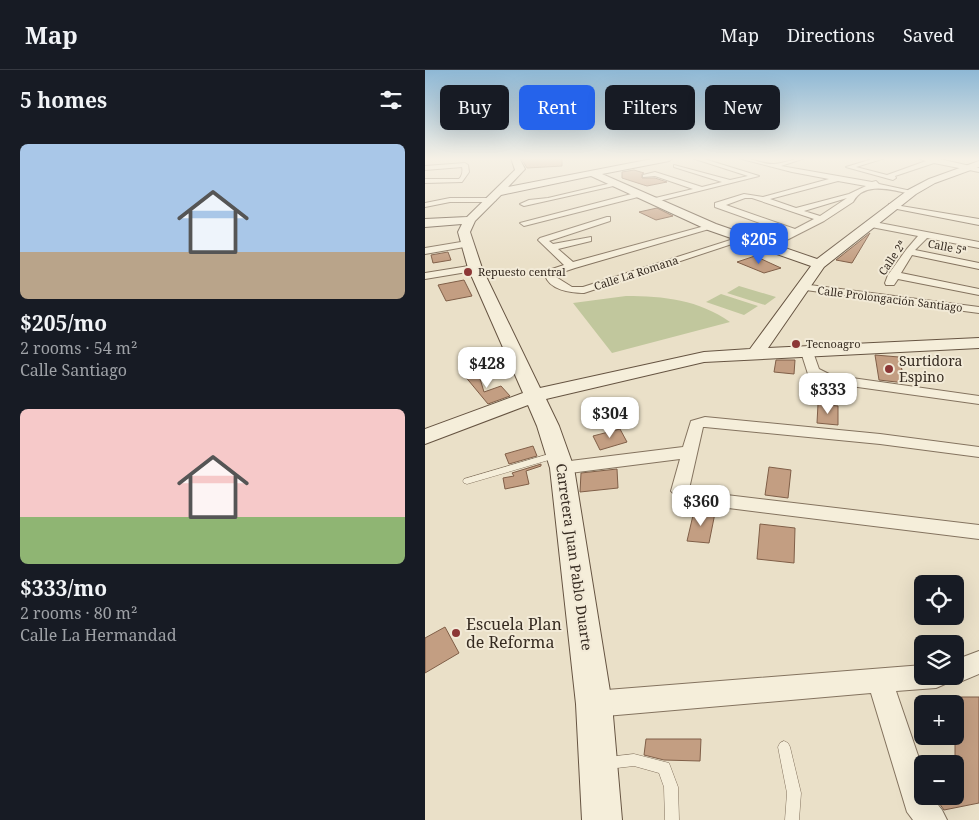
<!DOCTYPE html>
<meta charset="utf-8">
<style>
body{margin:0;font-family:"Noto Serif",serif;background:#242831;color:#f1f3f6;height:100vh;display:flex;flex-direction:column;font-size:19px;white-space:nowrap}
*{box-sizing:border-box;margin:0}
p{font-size:16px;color:#9ea1a6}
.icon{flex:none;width:28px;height:28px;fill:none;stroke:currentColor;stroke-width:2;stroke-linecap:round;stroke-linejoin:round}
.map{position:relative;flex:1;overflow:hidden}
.details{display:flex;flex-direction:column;background:#171b24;width:425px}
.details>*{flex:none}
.guide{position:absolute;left:15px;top:15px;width:464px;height:45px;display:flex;gap:10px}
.controls{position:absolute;left:489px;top:505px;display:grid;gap:10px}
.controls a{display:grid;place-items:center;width:50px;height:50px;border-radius:8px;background:#171b24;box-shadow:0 5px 20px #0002;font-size:25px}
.price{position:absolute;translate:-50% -42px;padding:0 11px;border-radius:10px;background:#fff;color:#222;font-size:16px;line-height:32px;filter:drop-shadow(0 1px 2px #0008)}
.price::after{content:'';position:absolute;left:50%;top:30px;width:15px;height:11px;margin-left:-8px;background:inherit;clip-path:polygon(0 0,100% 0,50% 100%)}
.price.on{background:#2563eb;color:#fff}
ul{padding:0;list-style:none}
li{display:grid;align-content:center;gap:10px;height:265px;padding:0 20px}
li span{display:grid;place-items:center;height:155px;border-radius:8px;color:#555}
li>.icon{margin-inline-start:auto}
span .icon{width:90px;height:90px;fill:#fffc;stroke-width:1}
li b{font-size:21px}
h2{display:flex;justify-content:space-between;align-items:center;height:60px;padding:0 20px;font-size:21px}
.tag{padding:0 18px;border-radius:8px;background:#171b24;box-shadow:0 5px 20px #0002;font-size:18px;line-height:45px}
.tag.on{background:#2563eb;color:#fff}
header{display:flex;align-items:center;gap:30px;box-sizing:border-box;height:70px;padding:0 25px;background:#171b24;border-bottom:1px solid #363941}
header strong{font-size:24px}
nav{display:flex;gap:28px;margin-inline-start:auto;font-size:18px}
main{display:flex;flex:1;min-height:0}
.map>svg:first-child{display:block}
</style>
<header>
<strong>Map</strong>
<nav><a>Map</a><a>Directions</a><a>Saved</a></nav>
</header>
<main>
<section class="details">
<h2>5 homes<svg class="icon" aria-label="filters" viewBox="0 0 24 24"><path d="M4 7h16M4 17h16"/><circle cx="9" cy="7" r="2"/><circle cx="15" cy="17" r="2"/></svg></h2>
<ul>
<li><span style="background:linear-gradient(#a9c7e8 70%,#b9a48a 0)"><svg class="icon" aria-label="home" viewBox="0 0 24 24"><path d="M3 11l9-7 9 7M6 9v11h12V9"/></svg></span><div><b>$205/mo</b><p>2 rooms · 54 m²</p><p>Calle Santiago</p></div></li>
<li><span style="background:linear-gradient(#f6c9c9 70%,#8fb573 0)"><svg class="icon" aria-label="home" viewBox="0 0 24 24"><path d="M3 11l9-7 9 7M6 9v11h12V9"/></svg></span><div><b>$333/mo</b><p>2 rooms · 80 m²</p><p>Calle La Hermandad</p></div></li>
</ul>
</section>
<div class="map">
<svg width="554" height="750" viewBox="0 0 554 750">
<rect width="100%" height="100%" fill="#eae0c8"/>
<!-- green -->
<path fill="#c1c79d" d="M314,216L351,227L340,235L302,223Z
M296,224L333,236L319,245L281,232Z
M201,226C239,226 274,230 305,252L187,283L148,233Z"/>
<!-- building -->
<path fill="#c39e82" stroke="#805f48" d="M96,88H137V96L102,98Z
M209,100L219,103L217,104V108H230L242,112L222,116L197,108V102Z
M232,138L248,146L231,150L214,142Z
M445,163L427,193L411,190Z
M23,182L26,190L8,193L6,185Z
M330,186L345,193L356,198L339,203L312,192Z
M39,210L47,226L21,231L13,215Z
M450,285L474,287L480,313L454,310Z
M351,290H370L369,304L349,302Z
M53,302L59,322L76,316L85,326L63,334L39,305Z
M393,334L413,336V355L392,353Z
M195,359L202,372L175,380L168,366Z
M108,376L112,386L84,394L80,384Z
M116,394V396L101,401L104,414L80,419L78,408L89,406L87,403Z
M344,397L366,400L363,428L340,425Z
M192,399L193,418L155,422L156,403Z
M269,441L290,443L284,473L262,471Z
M335,454L370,458L369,493L332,489Z
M20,557L34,583L0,603V568Z
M530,627H554V733L519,740L509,726H530Z
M221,669H276L275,691L239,690L219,685Z"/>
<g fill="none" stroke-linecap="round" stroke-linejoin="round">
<defs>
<path id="lane" d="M131,382L135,385L134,387L42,414L39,413L38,411L39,409Z
M359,671L363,673L365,677L376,723L374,750H360L362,723L353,677L355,673Z
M209,684L244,693L253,717L254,750H240L239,717L234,703L209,696L183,699L179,697L177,693L179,689L183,687Z"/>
<path id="street" d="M267,88H276L334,106L226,133V129L268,119L230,106L218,107V105L230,102L277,117L297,112L249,97V95L305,110L323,106Z
M313,88C325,87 336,94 348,94C359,94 369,88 380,88L356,96L447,112L451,111L454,114L491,122L487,124C468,121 440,110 428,132L399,151L344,179L339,176L341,174L363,163L290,137V133L319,124L338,127L404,109L367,102ZM413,111L441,116L424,124L371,138L345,129ZM320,128H327L389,149L370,159L301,135ZM422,128L395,146L379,141Z
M451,88H460L431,97L462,105L501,91L493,88H510L554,98V102L509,93L470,106L471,108L468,110L421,97Z
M40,93L43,95L44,102L37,112L0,113V109H34C37,106 38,101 37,97L0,100V96Z
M191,112L195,114L193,115L99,136L95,134L104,130L123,128Z
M214,122H217V126L99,156L95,153Z
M25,128H67L71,130L67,132H25L0,137V133Z
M464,134L554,149V155L467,138H464Z
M182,147H185V151L124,171L128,174L166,167V171L133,179L148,192L287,154L291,157L150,198L132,204L131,207L147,217H158L318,166H324L325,168L159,223C146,223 124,220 120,205L124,200L139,195L113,170L115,168Z
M444,151L554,172V178L502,168L490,180L554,193V199L487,185L476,203L554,219V225L473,209L469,215H461L460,213L463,205L481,180L493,166L441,156L440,154Z
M42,171L45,172V176L0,184V178Z
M50,195L55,198L54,200L0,209V203Z
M377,214L554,237V243L373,219L372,217Z
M382,278L388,282L394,299L406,305L554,326V334L397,312L383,304L376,282Z
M280,347L455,364L554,377V387L455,374L280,357H278L264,419L268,421L554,455V469L263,433L257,432L246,421L255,389L137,404L131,402L128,398L131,394L137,392L258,377L266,351Z
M554,581V604L530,614L521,610L520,614L511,618L471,621L498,700V726H506L517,740L522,750H488L482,742L446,623L169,647L160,643L156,634L160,625L169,621L498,595V606H530V590Z"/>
<path id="secondary" d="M86,88H94L100,99L83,117L232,88H248L244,91L177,104L291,154L392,189L483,120L504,109L554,91V97L510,113L491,124L399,197L343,278L554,268V278L279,292L121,329L134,356L149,398L187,634L197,750H157L151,634L125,398L112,356L103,335L0,374V359L98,323L43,198L33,162L37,154L0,157V149L42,147L90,100ZM166,106L283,160L386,196L325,279L279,282L115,318L57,198L45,162L50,151L76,125Z"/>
</defs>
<!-- lane casing -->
<use href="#lane" stroke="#84735f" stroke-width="1"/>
<!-- street casing -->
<use href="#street" stroke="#84735f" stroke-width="2"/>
<!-- secondary casing -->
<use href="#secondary" stroke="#665442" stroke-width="2"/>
<!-- lane -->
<use href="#lane" fill="#f5eeda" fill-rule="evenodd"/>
<!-- street -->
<use href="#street" fill="#f5eeda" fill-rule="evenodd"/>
<!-- secondary -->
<use href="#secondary" fill="#f5eeda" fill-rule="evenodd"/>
</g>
<!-- sky -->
<linearGradient id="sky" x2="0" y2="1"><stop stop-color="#8eb8d5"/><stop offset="0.46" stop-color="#f6f1e6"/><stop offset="1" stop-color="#f6f1e6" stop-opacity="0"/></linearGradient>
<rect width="554" height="193" fill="url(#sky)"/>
<!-- markers -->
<g fill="#8c3736" stroke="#f2ead7" stroke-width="2">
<circle cx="43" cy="202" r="5"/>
<circle cx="371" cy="274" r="5"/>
<circle cx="464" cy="299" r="5"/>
<circle cx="31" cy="563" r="5"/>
</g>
<g text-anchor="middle" stroke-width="4" stroke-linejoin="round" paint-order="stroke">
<!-- far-street labels -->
<g font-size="11" fill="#362b21" stroke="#f2ead7">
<text transform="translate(522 177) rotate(11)" y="4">Calle 5ª</text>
<text transform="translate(467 188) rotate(-56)" y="4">Calle 2ª</text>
<text transform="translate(211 203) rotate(-18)" y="4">Calle La Romana</text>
<text transform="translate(465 229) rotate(7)" y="4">Calle Prolongación Santiago</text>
</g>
<!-- far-poi labels -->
<g font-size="11" fill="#362b21" stroke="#f2ead7" text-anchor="start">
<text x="53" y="206">Repuesto central</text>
<text x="381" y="278">Tecnoagro</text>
</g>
<!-- poi labels -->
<g font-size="14" fill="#362b21" stroke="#f2ead7" text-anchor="start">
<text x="474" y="296">Surtidora<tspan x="474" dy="16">Espino</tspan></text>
</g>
<!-- street labels -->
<g font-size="14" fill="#362b21" stroke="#f2ead7">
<text transform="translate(149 487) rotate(82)" y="5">Carretera Juan Pablo Duarte</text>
</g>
<!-- near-poi labels -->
<g font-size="16" fill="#362b21" stroke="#f2ead7" text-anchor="start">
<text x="41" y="560">Escuela Plan<tspan x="41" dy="18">de Reforma</tspan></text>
</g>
</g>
</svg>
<div class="controls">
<a><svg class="icon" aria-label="locate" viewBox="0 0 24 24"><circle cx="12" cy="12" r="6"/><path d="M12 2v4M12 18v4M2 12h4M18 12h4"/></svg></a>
<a><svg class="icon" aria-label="layers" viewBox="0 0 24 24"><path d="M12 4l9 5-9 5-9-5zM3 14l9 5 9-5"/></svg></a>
<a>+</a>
<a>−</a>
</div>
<b class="price on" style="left:334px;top:195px">$205</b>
<b class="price" style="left:62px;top:319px">$428</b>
<b class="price" style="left:403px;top:345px">$333</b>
<b class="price" style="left:185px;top:369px">$304</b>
<b class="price" style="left:276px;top:457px">$360</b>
<div class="guide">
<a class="tag">Buy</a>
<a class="tag on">Rent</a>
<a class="tag">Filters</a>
<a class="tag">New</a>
</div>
</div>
</main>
